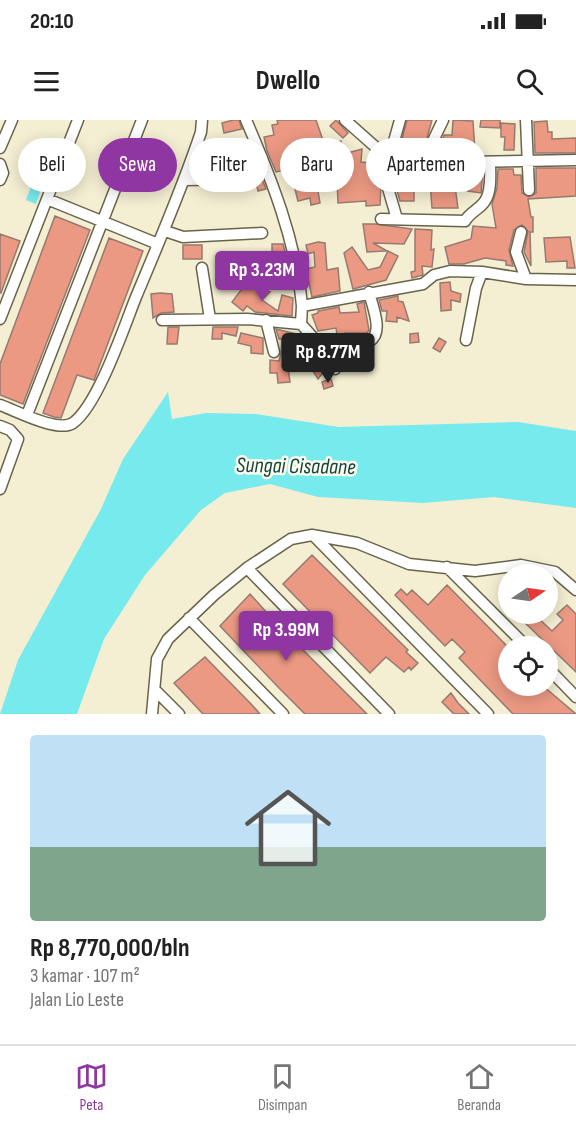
<!DOCTYPE html>
<html lang="id">
<meta charset="utf-8">
<style>
body{margin:0;font-family:"Sofia Sans Condensed",sans-serif;background:#f6f6f6;color:#222;height:100vh;display:flex;flex-direction:column;font-size:22px;white-space:nowrap}
*{box-sizing:border-box;margin:0}
p{font-size:20px;color:#767676}
.icon{flex:none;width:33px;height:33px;fill:none;stroke:currentColor;stroke-width:2;stroke-linecap:round;stroke-linejoin:round}
.map{position:relative;height:594px;overflow:hidden}
.drawer{display:flex;flex-direction:column;background:#fff;flex:1}
.drawer>*{flex:none}
.guide{position:absolute;left:18px;top:18px;width:540px;height:54px;display:flex;gap:12px}
.needle{width:39px;rotate:77deg}
.tools{position:absolute;left:498px;top:444px;display:grid;gap:12px}
.tools a{display:grid;place-items:center;width:60px;height:60px;border-radius:50%;background:#fff;box-shadow:0 3px 15px #0003;font-size:30px}
.price{position:absolute;translate:-50% -51px;padding:0 14px;border-radius:6px;background:#8f36a2;color:#fff;font-size:20px;line-height:39px;filter:drop-shadow(0 2px 3px #0008)}
.price::after{content:'';position:absolute;left:50%;top:36px;width:18px;height:14px;margin-left:-9px;background:inherit;clip-path:polygon(0 0,100% 0,50% 100%)}
.price.on{background:#222;color:#fff}
ul{padding:0;list-style:none}
li{display:grid;align-content:center;gap:12px;height:318px;padding:0 30px}
li+li{border-top:2px solid #e0e0e0}
li span{display:grid;place-items:center;height:186px;border-radius:6px;color:#555}
li>.icon{margin-inline-start:auto}
span .icon{width:108px;height:108px;fill:#fffc;stroke-width:1}
li b{font-size:26px}
.pill{padding:0 21px;border-radius:27px;background:#fff;box-shadow:0 3px 15px #0003;font-size:21px;line-height:54px}
.pill.on{background:#8f36a2;color:#fff}
.status{display:flex;justify-content:space-between;align-items:center;height:42px;padding:0 30px;background:#fff;direction:ltr}
.status svg{height:16px;fill:currentColor}
header{display:flex;justify-content:space-between;align-items:center;height:78px;padding:0 30px;background:#fff;font-size:27px;font-weight:700}
.tabs{display:flex;justify-content:space-around;align-items:center;height:84px;border-top:2px solid #e0e0e0;background:#fff;font-size:16px;color:#767676}
.tabs a{display:grid;justify-items:center;gap:3px}
.tabs .on{color:#8f36a2}
.map>svg:first-child{display:block}
</style>
<div class="status"><b>20:10</b><svg viewBox="0 0 49 12"><path d="M0 12V9h3v3zM5 12V6h3v6zM10 12V3h3v9zM15 12V0h3v12zM26 1h20v11H26zM47 4h2v5h-2z"/></svg></div>
<header><svg class="icon" aria-label="menu" viewBox="0 0 24 24"><path d="M4 6h16M4 12h16M4 18h16"/></svg>Dwello<svg class="icon" aria-label="search" viewBox="0 0 24 24"><circle cx="10" cy="10" r="6"/><path d="M15 15l6 6"/></svg></header>
<div class="map">
<svg width="576" height="594" viewBox="0 0 576 594">
<rect width="100%" height="100%" fill="#f4efd3"/>
<!-- water -->
<path fill="#77eaee" d="M39,46L48,49L36,84L26,80Z
M168,272L172,299L206,293L256,294L339,307L518,302L576,311V388L494,377L423,383L318,377L270,364L225,373L201,390L145,455L104,519L77,594H0L18,540L101,389L123,339Z"/>
<!-- building -->
<path fill="#eb9983" stroke="#967a72" stroke-width="1.5" d="M233,0H239L242,9L224,13L222,3Z
M277,0H316L325,26L341,21L344,34L362,29L361,42L373,43L376,65L381,64L380,85L366,86V81L338,83L337,61L317,65L320,83L311,85L310,78L298,81L290,49L276,52L267,31L264,17L274,15L272,5L278,4Z
M336,0L348,13L343,18L330,6Z
M407,0H432L424,29L399,31Z
M453,0L473,1L475,32L440,30L444,15H452Z
M481,0H500V8L480,7Z
M547,1L548,12H552V19L576,18V33H535L534,2Z
M501,3L515,4L514,30H504L505,17H501Z
M253,41H255L266,69L258,71L252,47L254,46Z
M536,48H576V76L528,79L531,97H533V112H530L531,146L524,132L528,111L522,105L514,110L509,130L513,146L506,145V141L485,138L464,144H449L445,127L471,119L473,106L496,108L492,84L497,68L498,49H513L514,55H521L522,73L529,77L536,73Z
M396,49L448,50L450,60L454,59L458,88H432L430,62L414,61V81H400L396,67Z
M465,49H483L481,73L468,71L470,56L464,55Z
M55,96L90,110L23,284L0,275V244Z
M363,104H375L412,109L404,124L373,123L387,131L367,132Z
M415,109L432,110L431,130L434,129L432,147L422,146L423,155L412,158L411,152L415,151Z
M0,114L20,121L1,173H0Z
M570,117L575,148H567V141L546,142L544,118Z
M109,118L143,131L94,260L77,255L61,298L54,297L43,293Z
M318,122L325,123L327,150L338,148L340,171L312,177L306,149L315,147L314,132L308,134L306,125Z
M272,124H283L287,140L288,153L280,161H269L267,139H272Z
M183,125H202V139H183Z
M352,127L368,150L380,147L388,131L398,136L386,160L353,169L344,133Z
M450,162L451,171L461,174L460,182L451,180V190L441,191L440,163Z
M244,166L270,172L262,180L278,191L282,175L293,178L292,196L255,192L247,186L243,191L232,182Z
M160,173L172,174L174,192L161,193L153,198L151,174Z
M398,176V181L403,182L409,201L397,197V202L386,201L387,191H382L379,180Z
M364,182L369,210L367,213H345L347,228L339,229L336,208L318,211L312,195L318,193V191L339,187L340,193L359,192L357,184Z
M168,207H179L177,224H167Z
M213,207H238L236,216L222,213V219H212Z
M276,209L301,215V227L294,221L297,239L287,240L290,262L278,263L277,253H270V240L279,241L281,233L282,219H279Z
M241,213L263,218V234L251,233V226L238,223Z
M418,213L419,222L410,223V214Z
M439,218L446,222L440,232L433,228Z
M308,224L326,249L318,259L313,251L319,247L315,245L317,243L303,229Z
M331,259L333,266L324,269L322,262Z
M312,435L408,530L406,532L418,543L411,550L409,547L404,552L386,537L370,553L283,464Z
M447,465L508,527V566H543L576,594H513L459,538L465,532L452,519L445,526L395,475L401,469L407,475L412,470L428,485Z
M250,474L278,505L367,594H305L279,568L220,506Z
M567,485L576,494V552L520,498L525,494H534L552,511L563,500L557,494Z
M205,537L252,585L260,594H203L174,563Z
M451,573L458,583L469,594H454L442,582Z"/>
<g fill="none" stroke-linecap="round" stroke-linejoin="round">
<defs>
<path id="street" d="M246,0C272,60 296,121 302,186
M345,0L389,39L404,43L576,40
M526,0L529,70
M0,28L12,0
M432,42V23L443,0
M0,44L3,53L0,60
M184,60L245,59
M47,79L158,124
M381,99L465,101C470,92 480,89 485,81C492,71 490,53 490,42
M397,99L388,68L389,39L400,0
M165,111L183,117L262,113
M521,112L516,132L526,159
M202,148L210,199
M0,199L78,0
M162,200L247,199L301,204L302,186L423,164L434,155L450,151L482,152L526,159L576,160
M266,200L274,232
M301,204L318,223L335,249
M466,220L476,168L482,152
M352,221H370C384,212 372,186 369,172
M0,285C17,291 58,313 73,303C98,285 124,207 136,177C159,122 182,69 201,12L202,0
M27,295L142,0
M0,306L10,310L18,319L0,369
M313,415L488,594
M447,447L526,526
M247,448L389,594
M189,498L283,594
M548,548L576,577
M155,570L179,594
M152,594L157,539L168,519L214,475L247,448L291,419L312,415L357,423L409,444L475,451L521,445L555,452L576,470"/>
</defs>
<!-- street casing -->
<use href="#street" stroke="#68644b" stroke-width="13"/>
<!-- street -->
<use href="#street" stroke="#fff" stroke-width="10"/>
</g>
<g text-anchor="middle" stroke-width="5" stroke-linejoin="round" paint-order="stroke">
<!-- water labels -->
<g font-size="22" font-style="italic" fill="#114648" stroke="#fffceb">
<text transform="translate(296 345) rotate(1)" y="8">Sungai Cisadane</text>
</g>
</g>
</svg>
<div class="tools">
<a><svg class="needle" viewBox="-14 -14 28 28"><path d="M0-13l5 13h-10z" fill="#e53935"/><path d="M0 13l5-13h-10z" fill="#767676"/></svg></a>
<a><svg class="icon" aria-label="locate" viewBox="0 0 24 24"><circle cx="12" cy="12" r="6"/><path d="M12 2v4M12 18v4M2 12h4M18 12h4"/></svg></a>
</div>
<b class="price" style="left:262px;top:182px">Rp 3.23M</b>
<b class="price on" style="left:328px;top:264px">Rp 8.77M</b>
<b class="price" style="left:286px;top:542px">Rp 3.99M</b>
<div class="guide">
<a class="pill">Beli</a>
<a class="pill on">Sewa</a>
<a class="pill">Filter</a>
<a class="pill">Baru</a>
<a class="pill">Apartemen</a>
</div>
</div>
<section class="drawer">
<ul>
<li><span style="background:linear-gradient(#bfe0f5 60%,#7fa58c 0)"><svg class="icon" aria-label="home" viewBox="0 0 24 24"><path d="M3 11l9-7 9 7M6 9v11h12V9"/></svg></span><div><b>Rp 8,770,000/bln</b><p>3 kamar · 107 m²</p><p>Jalan Lio Leste</p></div></li>
</ul>
</section>
<nav class="tabs">
<a class="on"><svg class="icon" aria-label="map" viewBox="0 0 24 24"><path d="M3 6l6-2 6 2 6-2v14l-6 2-6-2-6 2zM9 4v14M15 6v14"/></svg>Peta</a>
<a><svg class="icon" aria-label="saved" viewBox="0 0 24 24"><path d="M7 4h10v16l-5-4-5 4z"/></svg>Disimpan</a>
<a><svg class="icon" aria-label="home" viewBox="0 0 24 24"><path d="M3 11l9-7 9 7M6 9v11h12V9"/></svg>Beranda</a>
</nav>
